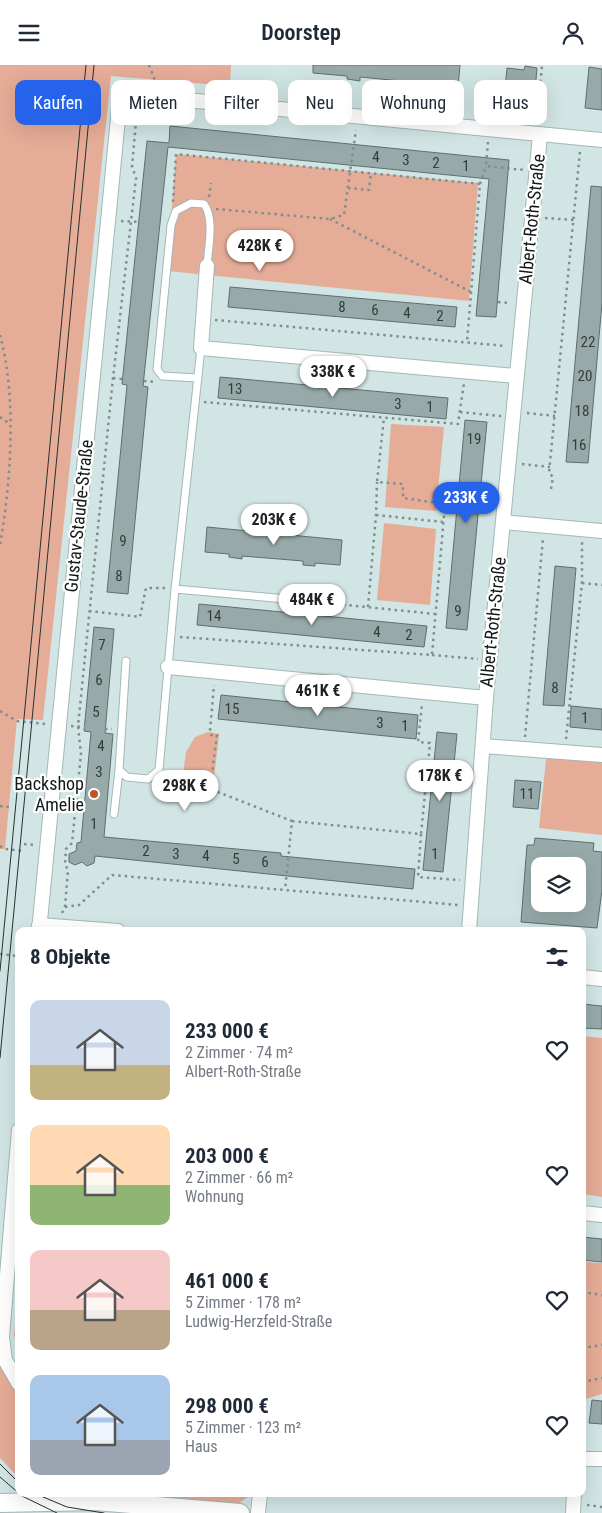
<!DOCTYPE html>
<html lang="de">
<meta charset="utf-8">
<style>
body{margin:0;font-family:"Roboto Condensed",sans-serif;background:#f2f2f3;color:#1f2937;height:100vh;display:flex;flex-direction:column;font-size:19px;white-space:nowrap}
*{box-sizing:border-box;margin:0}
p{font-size:16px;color:#747a83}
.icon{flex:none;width:28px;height:28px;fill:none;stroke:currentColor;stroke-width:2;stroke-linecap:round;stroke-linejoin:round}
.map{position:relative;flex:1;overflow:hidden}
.panel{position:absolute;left:15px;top:862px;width:571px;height:570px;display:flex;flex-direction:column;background:#fff;border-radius:10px;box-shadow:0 5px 20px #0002}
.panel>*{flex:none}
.hud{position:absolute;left:15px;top:15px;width:572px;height:45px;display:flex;gap:10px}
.controls{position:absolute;left:531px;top:792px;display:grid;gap:10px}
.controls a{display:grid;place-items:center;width:55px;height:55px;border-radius:10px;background:#fff;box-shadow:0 5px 20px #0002;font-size:25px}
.price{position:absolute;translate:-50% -42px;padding:0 11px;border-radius:18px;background:#fff;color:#222;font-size:16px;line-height:32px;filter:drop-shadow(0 1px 2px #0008)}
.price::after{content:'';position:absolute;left:50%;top:30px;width:15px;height:11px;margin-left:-8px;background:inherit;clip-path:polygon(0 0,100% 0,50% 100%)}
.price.current{background:#2563eb;color:#fff}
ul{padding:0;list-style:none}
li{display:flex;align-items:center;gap:15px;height:125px;padding:0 15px}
li span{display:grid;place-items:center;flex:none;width:140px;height:100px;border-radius:10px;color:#555}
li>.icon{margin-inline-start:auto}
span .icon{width:60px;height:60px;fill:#fffc;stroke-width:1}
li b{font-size:21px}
h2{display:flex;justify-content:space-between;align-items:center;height:60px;padding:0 15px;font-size:21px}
.pill{padding:0 18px;border-radius:10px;background:#fff;box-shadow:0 5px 20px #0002;font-size:18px;line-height:45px}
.pill.current{background:#2563eb;color:#fff}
header{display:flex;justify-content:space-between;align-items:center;height:65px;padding:0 15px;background:#fff;font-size:22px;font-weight:600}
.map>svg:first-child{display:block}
</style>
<header><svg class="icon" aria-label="menu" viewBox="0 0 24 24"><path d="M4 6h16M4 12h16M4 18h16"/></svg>Doorstep<svg class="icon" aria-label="person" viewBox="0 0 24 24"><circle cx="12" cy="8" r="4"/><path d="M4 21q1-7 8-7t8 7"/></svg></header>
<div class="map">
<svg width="602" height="1448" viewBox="0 0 602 1448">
<rect width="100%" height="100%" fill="#d1e5e4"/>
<!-- green -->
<path fill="#e5ac97" d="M0,0H231L230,21L111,11L43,655L17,654L5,784H0Z
M176,89L478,118L469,236L167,206Z
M391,359L444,362L436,446L385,442Z
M384,458L436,464L430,540L377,535Z
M208,667L219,669L213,722L183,710L186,687L195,672Z
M547,685L602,692V770L539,763Z
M582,971L602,973V1132L583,1129Z
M582,1197L602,1198V1329L583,1335Z
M19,1218V1291L14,1270Z
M0,1302L19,1330V1413L0,1393Z
M100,1429H252L238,1439Z"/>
<!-- building -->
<path fill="#97aaa9" stroke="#5d6f6e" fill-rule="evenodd" d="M313,0H460L458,22L434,19V22L420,21L421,18L360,12V16L347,14V11L313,8Z
M525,1L537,3L534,38L504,35L507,3L524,5Z
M589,2L602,4V45L585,43Z
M170,61L509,95L496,252L476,251L489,114L168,82L143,321L148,322L128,529L107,527L127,320L122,319L147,76L169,78Z
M591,121L602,122V238L588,398L566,397Z
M230,222L457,242L455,262L228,242Z
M220,312L448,333L446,354L218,333Z
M465,355L487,357L467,565L446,563Z
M207,462L342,475L340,500L315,498V501L303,500V496L242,491V494L229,492V489L205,487Z
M555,501L576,503L564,641L543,640Z
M199,539L427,561L424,582L197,560Z
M94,562L114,564L105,668L113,669L104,772L281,788V791L415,804L413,824L95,791L94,798L87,801L82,797L75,800L69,797V789L76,786L77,778L81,777L91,667L84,666Z
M221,630L418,650L416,674L218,654Z
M571,641L602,644V665L570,662Z
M437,667L457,669L443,807L423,805Z
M515,715L541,717L538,744L513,742Z
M535,773L594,778L593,786L602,787V825L597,863L521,857L527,780H534ZM540,801H578V839H540Z
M582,939L602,941V964L582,963Z
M582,1172L602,1174V1197L582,1195Z
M592,1335L602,1336V1359L589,1358Z"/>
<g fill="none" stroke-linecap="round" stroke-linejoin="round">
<defs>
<path id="service" d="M198,313L162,311L157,304L171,160L176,146L191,138L204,139C215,154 208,183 207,201
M175,524L308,536
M126,596L119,705L127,712L148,714L159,705L175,524L201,283
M114,749L119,705"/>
<path id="minor" d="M207,201L201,283L516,311
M503,457L602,466
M168,602L486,633
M483,681L602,690
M39,860L118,866
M39,866L119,43L123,34L134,31L155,32L602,75
M469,866L486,633L540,70
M582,912L602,914
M19,1065L2,1272L5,1295L19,1319
M582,1148L602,1150
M582,1394H602
M258,1448L260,1429
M573,1448L574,1429"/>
<path id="tertiary" d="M0,1438L95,1436L240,1448"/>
</defs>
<!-- service casing -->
<use href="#service" stroke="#a4b7b7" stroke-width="9"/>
<!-- minor casing -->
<use href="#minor" stroke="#a4b7b7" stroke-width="16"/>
<!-- tertiary casing -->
<use href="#tertiary" stroke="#a4b7b7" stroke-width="20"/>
<!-- path -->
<path stroke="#808f8e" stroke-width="2.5" stroke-dasharray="2.5 4" stroke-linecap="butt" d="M149,0L156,18
M537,56L542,0
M488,77L486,101L524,105
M480,119L486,101
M348,123L369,125L371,108
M209,132L211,118
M173,137L176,89L480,119L467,277
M216,144L330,154L344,150L356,65
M545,153L574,155
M330,154L471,227
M121,156L140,157
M498,237L511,238
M215,255L506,281
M0,270C17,332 11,417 0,480
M113,313L122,314
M144,316L155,317
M204,337L458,359L464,318
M460,347L501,351
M527,348L555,351
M0,352L10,359
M522,399L550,402
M551,424L553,412L549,408L580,86
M376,450L443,457
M582,518L602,520
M317,537L435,549
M368,542L376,450L377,417
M89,546L140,552L146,523H166
M180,572L432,590L445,439L403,433V419L377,417L384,353
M432,590L478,594
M0,646L17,656L46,659
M71,661L85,662
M105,664H112
M525,672L543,473
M566,674L582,518V476
M169,708L292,756L285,825
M210,724L217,670H211L210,666L214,620
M0,741L9,742
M292,756L421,769L430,678L418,677L422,639
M421,769L418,812L460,815
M24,779L35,780
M0,781L5,784L23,786
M65,842L79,840L112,810L458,840
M62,848L65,842L68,805L65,799L66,784L72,778L81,689L78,661L113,313L136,113L132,101L136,57L149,46
M0,889L16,891L17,883H19
M582,1227L602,1230
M582,1283L602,1280
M582,1288L584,1299L582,1315
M582,1317L602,1313
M582,1330V1331
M587,1440L602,1442"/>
<!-- service -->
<use href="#service" stroke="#fff" stroke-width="7"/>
<!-- minor -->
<use href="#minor" stroke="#fff" stroke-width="14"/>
<!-- tertiary -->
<use href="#tertiary" stroke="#fff" stroke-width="18"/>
<!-- tram -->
<path stroke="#283130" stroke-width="1" d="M0,906L86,0
M0,993L94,0
M0,1399L19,1418
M0,1412L22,1431L57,1448
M36,1429L67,1442L104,1448"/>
</g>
<!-- markers -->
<circle fill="#b95329" stroke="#fff" stroke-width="2" cx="94" cy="729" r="5"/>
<g text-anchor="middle" stroke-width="4.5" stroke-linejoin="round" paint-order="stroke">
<!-- number labels -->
<g font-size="15" fill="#323d3c">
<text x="376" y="97">4</text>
<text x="406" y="100">3</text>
<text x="436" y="103">2</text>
<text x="466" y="106">1</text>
<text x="342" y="247">8</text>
<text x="375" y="250">6</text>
<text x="407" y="253">4</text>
<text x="440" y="256">2</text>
<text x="588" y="282">22</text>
<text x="585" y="316">20</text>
<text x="235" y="329">13</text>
<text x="398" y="344">3</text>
<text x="430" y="347">1</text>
<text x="582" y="351">18</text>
<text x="474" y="379">19</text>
<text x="579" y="385">16</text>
<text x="123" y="481">9</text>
<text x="119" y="516">8</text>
<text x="458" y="551">9</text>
<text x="214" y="556">14</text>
<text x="377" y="572">4</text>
<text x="409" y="575">2</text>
<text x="102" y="585">7</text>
<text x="99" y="620">6</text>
<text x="555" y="628">8</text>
<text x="232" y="649">15</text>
<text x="96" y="652">5</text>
<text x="585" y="658">1</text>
<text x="380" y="663">3</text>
<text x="405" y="666">1</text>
<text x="101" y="686">4</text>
<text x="99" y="712">3</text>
<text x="527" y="734">11</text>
<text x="94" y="764">1</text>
<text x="146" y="791">2</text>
<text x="176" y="794">3</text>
<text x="435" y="794">1</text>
<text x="206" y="796">4</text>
<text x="236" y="799">5</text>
<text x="265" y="802">6</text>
</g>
<!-- street labels -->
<g font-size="18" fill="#111918" stroke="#fff">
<text transform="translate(532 154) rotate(-84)" y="6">Albert-Roth-Straße</text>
<text transform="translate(79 451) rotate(-84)" y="6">Gustav-Staude-Straße</text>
<text transform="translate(493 557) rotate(-84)" y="6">Albert-Roth-Straße</text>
</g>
<!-- poi labels -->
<g font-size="18" fill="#111918" stroke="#fff" text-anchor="end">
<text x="84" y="725">Backshop<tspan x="84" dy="21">Amelie</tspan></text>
</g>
</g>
</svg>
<div class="controls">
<a><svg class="icon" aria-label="layers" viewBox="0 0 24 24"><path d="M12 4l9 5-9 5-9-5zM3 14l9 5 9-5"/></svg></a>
</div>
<b class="price" style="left:260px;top:207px">428K €</b>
<b class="price" style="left:333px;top:333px">338K €</b>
<b class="price current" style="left:466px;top:459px">233K €</b>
<b class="price" style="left:274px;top:481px">203K €</b>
<b class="price" style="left:312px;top:561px">484K €</b>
<b class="price" style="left:318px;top:652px">461K €</b>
<b class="price" style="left:440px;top:737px">178K €</b>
<b class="price" style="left:185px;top:747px">298K €</b>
<div class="hud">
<a class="pill current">Kaufen</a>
<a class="pill">Mieten</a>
<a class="pill">Filter</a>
<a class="pill">Neu</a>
<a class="pill">Wohnung</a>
<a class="pill">Haus</a>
</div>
<section class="panel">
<h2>8 Objekte<svg class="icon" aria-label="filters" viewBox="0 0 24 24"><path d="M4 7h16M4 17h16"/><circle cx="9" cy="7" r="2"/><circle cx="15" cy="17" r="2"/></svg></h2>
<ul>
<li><span style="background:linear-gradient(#c9d6e8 65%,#c2b280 0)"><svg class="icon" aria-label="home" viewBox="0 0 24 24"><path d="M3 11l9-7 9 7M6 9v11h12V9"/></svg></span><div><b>233 000 €</b><p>2 Zimmer · 74 m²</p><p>Albert-Roth-Straße</p></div><svg class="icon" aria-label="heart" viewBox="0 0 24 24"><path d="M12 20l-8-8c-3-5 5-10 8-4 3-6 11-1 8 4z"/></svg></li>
<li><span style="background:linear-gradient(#ffd9b3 60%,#8fb573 0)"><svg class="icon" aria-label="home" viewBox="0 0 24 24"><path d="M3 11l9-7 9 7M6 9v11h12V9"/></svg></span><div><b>203 000 €</b><p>2 Zimmer · 66 m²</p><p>Wohnung</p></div><svg class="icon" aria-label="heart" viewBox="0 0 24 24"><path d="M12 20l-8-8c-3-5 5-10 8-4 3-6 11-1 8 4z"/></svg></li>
<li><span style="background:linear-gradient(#f6c9c9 60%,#b9a48a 0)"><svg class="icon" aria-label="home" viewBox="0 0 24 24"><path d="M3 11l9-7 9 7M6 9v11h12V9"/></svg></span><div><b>461 000 €</b><p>5 Zimmer · 178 m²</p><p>Ludwig-Herzfeld-Straße</p></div><svg class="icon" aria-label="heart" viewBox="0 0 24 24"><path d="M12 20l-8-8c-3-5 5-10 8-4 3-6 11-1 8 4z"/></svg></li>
<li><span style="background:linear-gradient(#a9c7e8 65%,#9aa5b1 0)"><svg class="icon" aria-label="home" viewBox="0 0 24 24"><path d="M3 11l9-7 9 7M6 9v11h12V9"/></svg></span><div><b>298 000 €</b><p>5 Zimmer · 123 m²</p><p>Haus</p></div><svg class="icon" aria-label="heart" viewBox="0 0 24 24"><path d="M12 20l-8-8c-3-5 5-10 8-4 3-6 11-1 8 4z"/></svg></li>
</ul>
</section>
</div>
